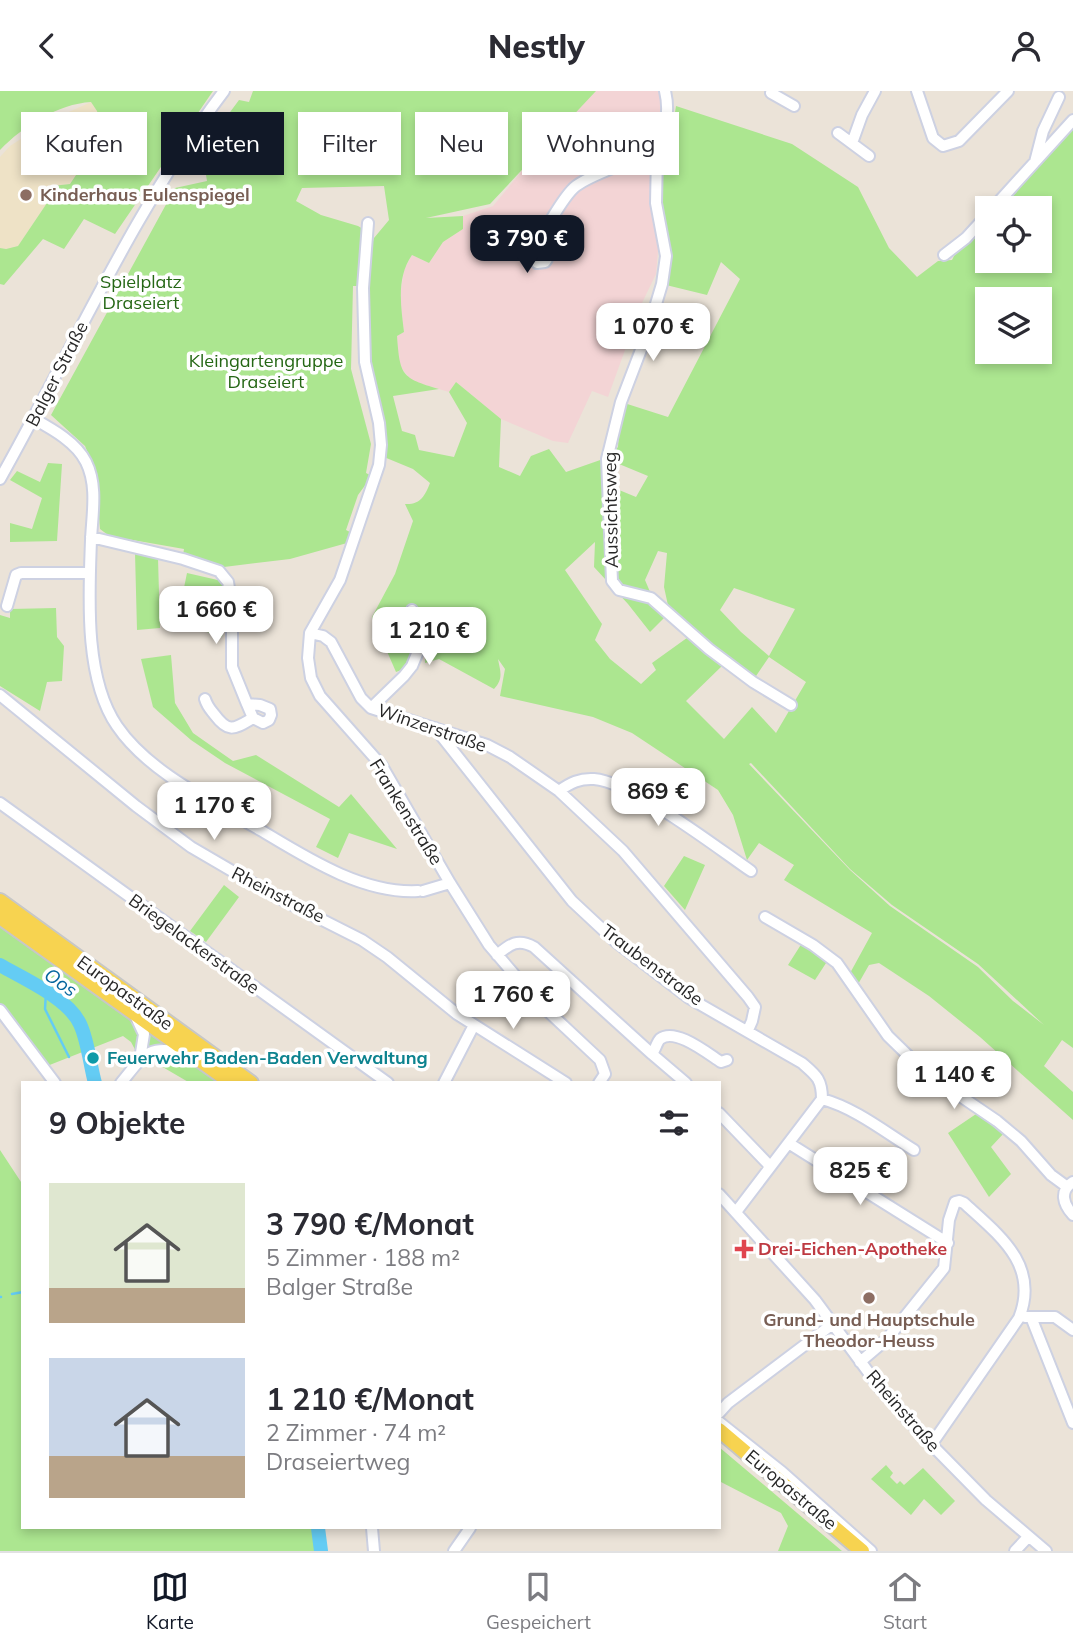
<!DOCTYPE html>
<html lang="de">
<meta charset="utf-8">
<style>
body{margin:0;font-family:Mulish,sans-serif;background:#f2f2f3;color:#2b2b33;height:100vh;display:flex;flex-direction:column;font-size:26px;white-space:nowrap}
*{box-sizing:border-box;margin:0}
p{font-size:23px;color:#7c7c81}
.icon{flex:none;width:38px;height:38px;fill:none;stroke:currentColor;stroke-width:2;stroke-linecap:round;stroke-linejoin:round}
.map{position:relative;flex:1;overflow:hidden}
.drawer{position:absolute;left:21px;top:990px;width:700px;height:448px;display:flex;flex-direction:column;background:#fff;border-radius:0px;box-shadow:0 4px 10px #0003}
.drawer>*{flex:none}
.hud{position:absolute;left:21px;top:21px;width:700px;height:63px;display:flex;gap:14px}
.controls{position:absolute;left:975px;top:105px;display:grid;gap:14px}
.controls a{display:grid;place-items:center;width:77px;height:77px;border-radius:0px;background:#fff;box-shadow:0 4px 10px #0003;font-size:35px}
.price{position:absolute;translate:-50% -60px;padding:0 16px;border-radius:14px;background:#fff;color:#222;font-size:23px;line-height:46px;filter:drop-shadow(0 2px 4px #0008)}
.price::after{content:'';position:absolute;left:50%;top:42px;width:21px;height:16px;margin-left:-10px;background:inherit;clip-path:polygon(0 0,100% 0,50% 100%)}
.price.current{background:#111827;color:#fff}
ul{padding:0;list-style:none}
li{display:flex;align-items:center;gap:21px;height:175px;padding:0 28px}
li span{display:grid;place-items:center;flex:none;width:196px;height:140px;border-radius:0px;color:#555}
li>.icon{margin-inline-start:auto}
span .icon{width:84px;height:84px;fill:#fffc;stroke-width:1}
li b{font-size:30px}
h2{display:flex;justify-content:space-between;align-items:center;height:84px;padding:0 28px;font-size:30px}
.tag{padding:0 24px;border-radius:0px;background:#fff;box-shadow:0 4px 10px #0003;font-size:24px;line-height:63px}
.tag.current{background:#111827;color:#fff}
header{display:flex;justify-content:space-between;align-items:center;height:91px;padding:0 28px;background:#fff;font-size:32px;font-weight:800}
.menu{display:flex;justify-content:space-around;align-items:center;height:98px;border-top:2px solid #e1e1e2;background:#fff;font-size:19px;color:#7c7c81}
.menu a{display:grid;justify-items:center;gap:4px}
.menu .current{color:#111827}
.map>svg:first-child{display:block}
</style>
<header><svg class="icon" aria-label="back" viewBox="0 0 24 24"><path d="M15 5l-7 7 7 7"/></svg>Nestly<svg class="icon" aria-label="person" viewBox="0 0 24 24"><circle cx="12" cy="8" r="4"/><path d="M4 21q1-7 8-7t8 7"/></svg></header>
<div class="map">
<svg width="1073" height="1460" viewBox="0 0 1073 1460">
<rect width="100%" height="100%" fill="#ebe3d8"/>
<!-- education -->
<path fill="#eee2c6" d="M91,11L97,20L101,38L93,51L82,60L80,78L70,93L52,95L47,112L18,155L6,158L0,157V66L10,55L49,30Z"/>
<!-- medical -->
<path fill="#f3d4d5" d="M596,0H660L662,26L657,63L660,138L656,183L642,212L608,306L592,300L568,352L553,350L501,328L456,291L449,301L412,290L399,274L397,245L404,241L400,206L404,179L412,164L429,172L443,151L463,138V125L493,115L540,58Z"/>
<!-- green -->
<path fill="#ace690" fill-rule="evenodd" d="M0,0H213L115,143L84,128L64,158L43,148L4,194L0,193V157L6,158L18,155L47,112L52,95L70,93L80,78L82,60L93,51L101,38L97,20L91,11C58,13 23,35 0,59Z
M253,0H596L490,113L426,127L463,125V138L443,151L429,172L412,164C396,187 401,215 404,241L397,245C400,284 401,287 439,298L393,305L402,340L415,344L419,359L454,366L467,332L449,301L456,291L501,328L499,376L520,385L531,365L549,358L566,381L606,367L607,394L636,406L648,385L607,368L618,356L621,311L668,326L740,188L721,171L707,204L662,193L657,63L664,61L673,34L676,15L792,53L858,96L889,157L917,186L938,170L952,169L958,157L987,130V170H1040V117H999L1073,36V957L1062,949L1044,975L1073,1001V1029L980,946L929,905L879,872L869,874L857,895L849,884L872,842L784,789L794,774L759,752L747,769L733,724L718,699L632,642L593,626L500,605L505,578L498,568C500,580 504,587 494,598L439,568L425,572L426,544L412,575L396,581L372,526L395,483L413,430L405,413C420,414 425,405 430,392L413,378L384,366L365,271L367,171L374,147L389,129L384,95L302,97L296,110L321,124L358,135L363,138L362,195H353L351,278L371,353L366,382L372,385L358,404L346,439L352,442L347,452L290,468L224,476L183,464L184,458L127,448L126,452L112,447L100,438L95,379L85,355L51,324L175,97L207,90L202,59L239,9L249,11ZM987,208H1040V261H987ZM595,451L594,476L628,513L650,541L669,522L691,544L652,572L656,579L641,593L610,568L595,549L602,533L565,479ZM658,460L667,462L664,496L669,519L659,522L645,489ZM734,497L795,518L769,565L741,541L720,519ZM769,566L806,591L776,642L752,616L724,648L686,610L723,574L754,588ZM751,672L850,778L892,814L978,873L1044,934L1013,910L978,876L890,815L850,779L749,673Z
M48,372L62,373L57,450L10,451V432L32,438L42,407L10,389L17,380L40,391Z
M135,462L158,467L160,537L137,539Z
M187,482L222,490L226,516L222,546L177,531Z
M56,517L57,546L64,555L62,590L47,591L40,620L0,595V524L10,527V518Z
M171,564L175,612L193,642L233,670L256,664L339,716L351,703L397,758L349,742L338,767L316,756L330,728L225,672L191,649L153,616L141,568Z
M684,765L705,774L685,819L664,795Z
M224,794L239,806L206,851L190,840Z
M0,831L133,926L219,992H190L154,971L140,968L131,951L123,945L42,977L0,919Z
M802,852L828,869L815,889L788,874Z
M979,1021L1005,1041L991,1056L1011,1083L989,1106L948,1042Z
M0,1059L23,1094V1437H315L317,1460H0Z
M719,1356L842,1460H778L788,1435L781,1422L719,1390Z
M886,1374L893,1382L890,1386L897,1393L900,1390L904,1394L923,1377L955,1410L941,1424L924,1408L911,1424L871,1388Z"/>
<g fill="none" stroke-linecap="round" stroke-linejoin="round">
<!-- stream -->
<path stroke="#64ccf4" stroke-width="2.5" d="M46,901L45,918L69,966
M12,1203L23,1201
M0,1206H1"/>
<!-- river -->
<path stroke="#64ccf4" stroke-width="14" d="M0,874C24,888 68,907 80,933C88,950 90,974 95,992
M318,1437L321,1460"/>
<defs>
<path id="minor" d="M917,0L933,47L943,55L959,50L1008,0
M771,2L794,15
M838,42L869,65
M852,52L862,24L875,0
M654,56L657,63L656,112L666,165L662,193L647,243L621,311L607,368L612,490L619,499L651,507L709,558L753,591L791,614
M1035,71L1043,40L1059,6
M993,117L1073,29
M368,132L363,197L365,271L379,332L381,354L379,374L340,489L310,542L308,567L311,587L320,605L382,675L450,792L489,854L537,910L600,969L605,983L599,992
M544,144L547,168L545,171L537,172L533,164C539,148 564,104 576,95C598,79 636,72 654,56C668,44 669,16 665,0
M944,164L966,147L987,124
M34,328C52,338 76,351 86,371C98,395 92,424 91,449C89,505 84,587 117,635C149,682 214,712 262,740C307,767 363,803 418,800
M0,388C73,258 133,120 224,0
M91,446L183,468L219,480L228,491L232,515V576L247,613
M7,515L16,484L21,482H90
M310,542L323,545L331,551L361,607L371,617L487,654L510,666L559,700L623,760L748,906L755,916L752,930L748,939
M0,604L136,715L191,756L275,805L362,849L387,866L457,923L566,992
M205,608C207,615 210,618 214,623C229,643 234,638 253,627
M247,613L260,614L270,618L271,624L269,629L263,632L253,627Z
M371,617L404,585L412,575L426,541L412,519
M435,637L572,810L616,851L689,907L802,972C816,984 822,988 822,1008L736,1121
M559,700C570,692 580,687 594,688C632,691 716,756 751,780
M0,712L388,992
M423,800L450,792
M765,826L813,854L837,872L888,945L925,981L997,1030L1021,1050L1051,1084L1066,1095
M497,864C510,853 518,847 534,856L652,963C655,959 657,951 660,948C675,936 707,962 721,971L727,969
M0,919L55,992
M136,926L144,943L140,968
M652,963L686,992
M121,992C144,964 147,953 185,962
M444,992L474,934
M822,1008C855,1017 885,1041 914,1059
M719,1022L770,1075
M790,1053L948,1152
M1073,1091C1059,1100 1063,1113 1073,1124
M719,1103L815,1209L880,1297L927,1349L986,1409L1046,1460
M1025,1226H1055L1073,1239
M1031,1226L1073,1332
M860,1271L887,1248L944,1177L949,1129L955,1111L959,1110L964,1112C999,1144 1040,1174 1019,1227L931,1354
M719,1322L728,1312L834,1232
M719,1331L782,1381L871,1460
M372,1437L374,1460
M454,1460L470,1437
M1015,1460L1028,1446"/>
<path id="major" d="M0,810L251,992
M0,826L232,992
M719,1339L862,1460"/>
</defs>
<!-- minor casing -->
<use href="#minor" stroke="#cdd1e2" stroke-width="14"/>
<!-- major casing -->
<use href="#major" stroke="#c7c7c7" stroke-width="18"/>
<!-- minor -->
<use href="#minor" stroke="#fff" stroke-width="10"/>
<!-- major -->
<use href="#major" stroke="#f7d350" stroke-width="14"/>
</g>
<!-- markers -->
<g fill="#8d6e63" stroke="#fff" stroke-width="2.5">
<circle cx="26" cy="104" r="7"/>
<circle cx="869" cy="1207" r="7"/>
</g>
<circle fill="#0f9aa8" stroke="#fff" stroke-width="2.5" cx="93" cy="967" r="7"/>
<path fill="#e0444e" stroke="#fff" stroke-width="2.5" d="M740.5 1147.5h7v7h7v7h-7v7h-7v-7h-7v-7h7z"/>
<g text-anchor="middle" stroke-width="7" stroke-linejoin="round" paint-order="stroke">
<!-- education labels -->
<g font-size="18" font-weight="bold" fill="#785e54" stroke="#fff" text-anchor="start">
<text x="40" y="110">Kinderhaus Eulenspiegel</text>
<text x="869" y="1235" text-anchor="middle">Grund- und Hauptschule<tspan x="869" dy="21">Theodor-Heuss</tspan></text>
</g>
<!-- park labels -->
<g font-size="18" fill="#256715" stroke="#fff">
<text x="141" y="197">Spielplatz<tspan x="141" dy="21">Draseiert</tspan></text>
<text x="266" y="276">Kleingartengruppe<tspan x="266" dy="21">Draseiert</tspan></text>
</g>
<!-- street labels -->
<g font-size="18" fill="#272727" stroke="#fff">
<text transform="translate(57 283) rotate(-63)" y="6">Balger Straße</text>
<text transform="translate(611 419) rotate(-91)" y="6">Aussichtsweg</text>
<text transform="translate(432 637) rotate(19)" y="6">Winzerstraße</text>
<text transform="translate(406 721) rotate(58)" y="6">Frankenstraße</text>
<text transform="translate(278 804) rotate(27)" y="6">Rheinstraße</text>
<text transform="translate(194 853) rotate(36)" y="6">Briegelackerstraße</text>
<text transform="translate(652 874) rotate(37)" y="6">Traubenstraße</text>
<text transform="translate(125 902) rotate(36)" y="6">Europastraße</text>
<text transform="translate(903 1320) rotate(49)" y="6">Rheinstraße</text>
<text transform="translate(791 1399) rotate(40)" y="6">Europastraße</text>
</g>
<!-- culture labels -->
<g font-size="18" font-weight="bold" fill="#0d838f" stroke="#fff" text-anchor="start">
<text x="107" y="973">Feuerwehr Baden-Baden Verwaltung</text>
</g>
<!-- health labels -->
<g font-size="18" font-weight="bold" fill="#be3a42" stroke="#fff" text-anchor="start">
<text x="758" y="1164">Drei-Eichen-Apotheke</text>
</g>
<!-- water labels -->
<g font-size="19" font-style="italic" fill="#06679d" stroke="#fff">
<text transform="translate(61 891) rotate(35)" y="7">Oos</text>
</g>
</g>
</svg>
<div class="controls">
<a><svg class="icon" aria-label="locate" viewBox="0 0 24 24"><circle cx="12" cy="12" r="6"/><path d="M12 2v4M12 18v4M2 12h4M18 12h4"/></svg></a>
<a><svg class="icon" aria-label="layers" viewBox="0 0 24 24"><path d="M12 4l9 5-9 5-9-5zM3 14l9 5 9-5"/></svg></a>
</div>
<b class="price current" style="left:527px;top:184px">3 790 €</b>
<b class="price" style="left:653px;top:272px">1 070 €</b>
<b class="price" style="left:216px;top:555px">1 660 €</b>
<b class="price" style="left:429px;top:576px">1 210 €</b>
<b class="price" style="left:658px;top:737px">869 €</b>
<b class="price" style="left:214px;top:751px">1 170 €</b>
<b class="price" style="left:513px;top:940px">1 760 €</b>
<b class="price" style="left:954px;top:1020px">1 140 €</b>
<b class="price" style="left:860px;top:1116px">825 €</b>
<div class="hud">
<a class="tag">Kaufen</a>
<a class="tag current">Mieten</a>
<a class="tag">Filter</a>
<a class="tag">Neu</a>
<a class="tag">Wohnung</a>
</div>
<section class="drawer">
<h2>9 Objekte<svg class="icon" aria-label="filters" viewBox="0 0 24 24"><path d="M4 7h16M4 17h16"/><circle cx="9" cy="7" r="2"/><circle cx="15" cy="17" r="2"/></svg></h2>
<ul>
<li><span style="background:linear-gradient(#dfe7d0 75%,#b9a48a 0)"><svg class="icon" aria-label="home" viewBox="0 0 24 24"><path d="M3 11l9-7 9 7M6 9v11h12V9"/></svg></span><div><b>3 790 €/Monat</b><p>5 Zimmer · 188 m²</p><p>Balger Straße</p></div></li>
<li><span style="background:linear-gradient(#c9d6e8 70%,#b9a48a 0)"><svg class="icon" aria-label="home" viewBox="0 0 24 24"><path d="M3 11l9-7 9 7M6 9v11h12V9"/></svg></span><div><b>1 210 €/Monat</b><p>2 Zimmer · 74 m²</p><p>Draseiertweg</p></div></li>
</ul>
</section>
</div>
<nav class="menu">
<a class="current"><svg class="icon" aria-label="map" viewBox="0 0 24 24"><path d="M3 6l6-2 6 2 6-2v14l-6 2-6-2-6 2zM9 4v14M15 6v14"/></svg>Karte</a>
<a><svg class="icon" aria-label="saved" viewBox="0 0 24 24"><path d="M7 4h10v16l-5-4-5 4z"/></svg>Gespeichert</a>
<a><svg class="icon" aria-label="home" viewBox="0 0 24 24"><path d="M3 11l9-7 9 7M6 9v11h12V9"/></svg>Start</a>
</nav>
